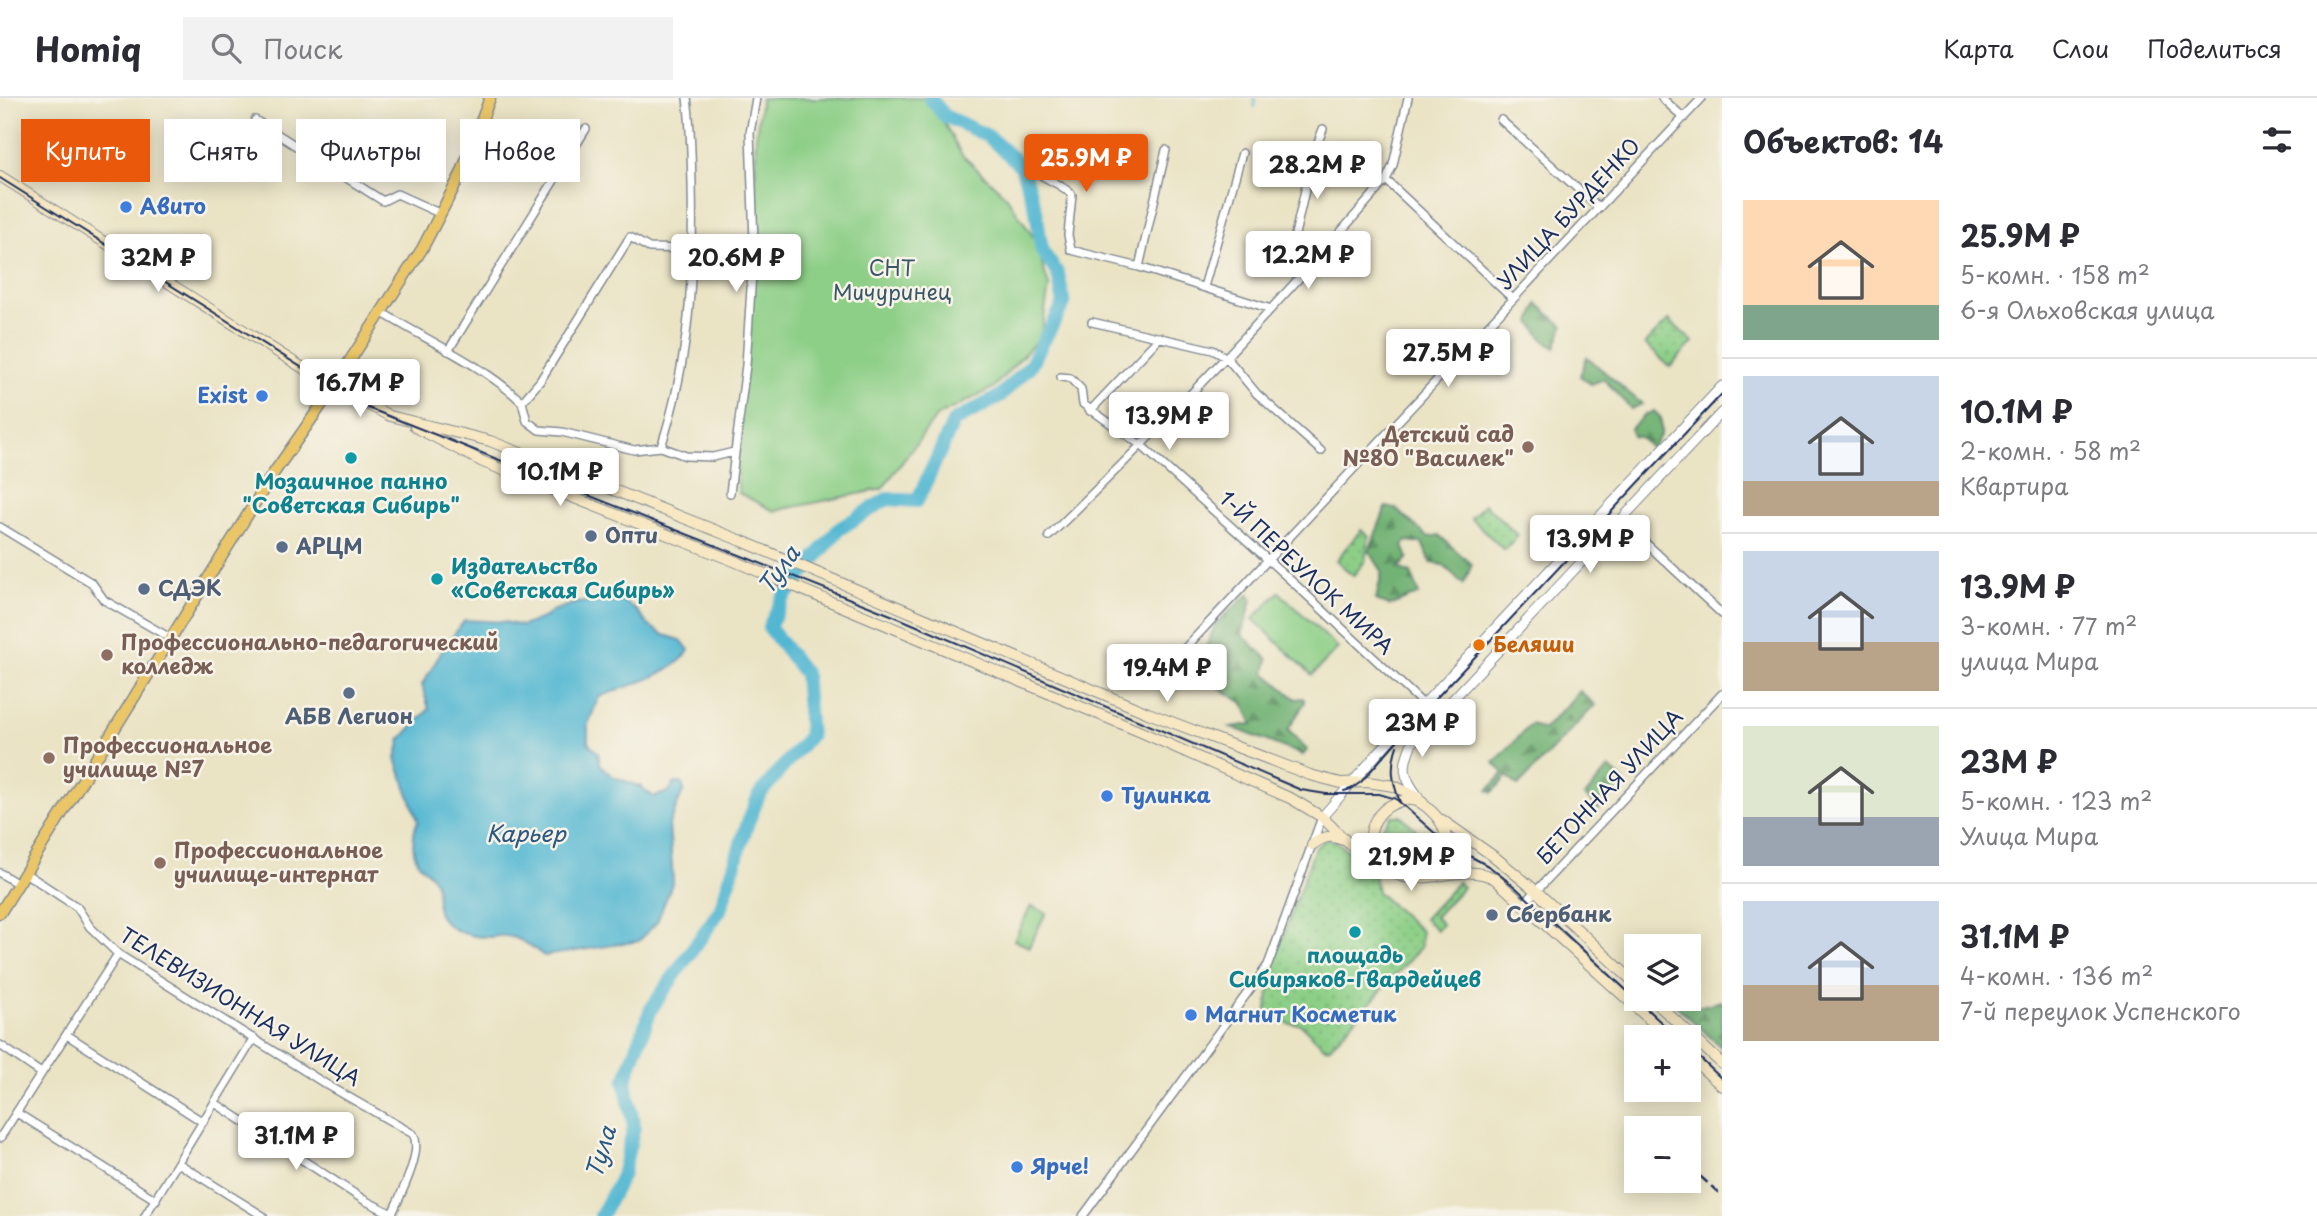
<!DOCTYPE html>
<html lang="ru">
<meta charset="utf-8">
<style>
body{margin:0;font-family:"Playpen Sans",sans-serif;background:#f2f2f3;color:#2b2b33;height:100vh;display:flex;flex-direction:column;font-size:26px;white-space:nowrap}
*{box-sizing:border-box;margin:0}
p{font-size:23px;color:#7c7c81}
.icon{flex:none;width:38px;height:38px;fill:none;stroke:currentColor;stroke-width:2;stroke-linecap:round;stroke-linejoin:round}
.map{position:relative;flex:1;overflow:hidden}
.side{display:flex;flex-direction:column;background:#fff;width:595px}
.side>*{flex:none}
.guide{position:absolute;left:21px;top:21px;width:665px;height:63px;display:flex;gap:14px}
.fabs{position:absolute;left:1624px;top:836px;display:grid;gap:14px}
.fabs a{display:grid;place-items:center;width:77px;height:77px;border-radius:0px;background:#fff;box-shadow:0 4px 18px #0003;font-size:35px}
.price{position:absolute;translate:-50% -60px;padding:0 16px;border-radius:7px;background:#fff;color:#222;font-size:23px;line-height:46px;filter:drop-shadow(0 2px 4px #0008)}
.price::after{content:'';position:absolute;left:50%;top:42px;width:21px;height:16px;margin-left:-10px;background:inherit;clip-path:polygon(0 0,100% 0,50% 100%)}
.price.current{background:#ea580c;color:#fff}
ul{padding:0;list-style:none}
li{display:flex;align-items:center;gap:21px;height:175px;padding:0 21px}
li+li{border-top:2px solid #e1e1e2}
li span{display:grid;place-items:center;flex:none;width:196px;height:140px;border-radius:0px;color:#555}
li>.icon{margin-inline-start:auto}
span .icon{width:84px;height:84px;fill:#fffc;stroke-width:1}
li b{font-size:30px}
h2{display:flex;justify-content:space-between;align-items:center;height:84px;padding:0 21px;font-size:30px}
.pill{padding:0 24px;border-radius:0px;background:#fff;box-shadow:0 4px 18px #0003;font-size:24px;line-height:63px}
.pill.current{background:#ea580c;color:#fff}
header{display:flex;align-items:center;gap:42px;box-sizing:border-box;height:98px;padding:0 35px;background:#fff;border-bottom:2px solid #e1e1e2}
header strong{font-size:33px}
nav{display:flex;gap:38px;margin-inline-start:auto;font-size:24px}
.search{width:490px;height:63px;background:#f2f2f3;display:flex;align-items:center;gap:18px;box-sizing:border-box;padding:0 24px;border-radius:0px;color:#7c7c81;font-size:26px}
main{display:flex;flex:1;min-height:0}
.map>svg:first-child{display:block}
</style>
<header>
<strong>Homiq</strong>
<div class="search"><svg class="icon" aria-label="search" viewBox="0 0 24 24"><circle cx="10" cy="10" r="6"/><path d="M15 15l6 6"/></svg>Поиск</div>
<nav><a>Карта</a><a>Слои</a><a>Поделиться</a></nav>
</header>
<main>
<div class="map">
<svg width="1722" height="1118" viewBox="0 0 1722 1118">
<defs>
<pattern id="grass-dots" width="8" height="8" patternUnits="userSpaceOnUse" patternTransform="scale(1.75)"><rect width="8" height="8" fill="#8dcf87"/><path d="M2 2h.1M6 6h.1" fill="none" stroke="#79b277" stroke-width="1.8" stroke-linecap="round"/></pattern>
<pattern id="forest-firs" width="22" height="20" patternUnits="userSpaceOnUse" patternTransform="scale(1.75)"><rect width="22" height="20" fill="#72b274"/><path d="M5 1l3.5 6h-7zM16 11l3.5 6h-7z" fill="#5d9162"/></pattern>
</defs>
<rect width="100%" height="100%" fill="#f7f3e8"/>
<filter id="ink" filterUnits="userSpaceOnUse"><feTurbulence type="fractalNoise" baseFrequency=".0143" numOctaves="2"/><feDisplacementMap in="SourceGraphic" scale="14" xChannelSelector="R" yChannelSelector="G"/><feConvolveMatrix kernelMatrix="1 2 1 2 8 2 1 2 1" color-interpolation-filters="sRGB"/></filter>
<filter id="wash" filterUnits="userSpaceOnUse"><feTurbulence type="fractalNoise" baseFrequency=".00686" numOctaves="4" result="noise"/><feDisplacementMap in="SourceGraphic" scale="28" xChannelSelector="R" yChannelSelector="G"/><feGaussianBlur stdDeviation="1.57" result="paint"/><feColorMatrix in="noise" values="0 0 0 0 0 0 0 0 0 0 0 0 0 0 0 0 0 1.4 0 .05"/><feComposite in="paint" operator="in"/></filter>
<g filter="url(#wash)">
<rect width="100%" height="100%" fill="#eae3c4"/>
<!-- grass -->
<path fill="url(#grass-dots)" stroke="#547f72" stroke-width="2" d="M1669,222L1693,244L1670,269L1645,246Z
M1485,406L1518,438L1504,452L1471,420Z
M1361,432L1369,438L1365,463L1353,478L1336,462Z
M1392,718H1401L1431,745L1432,753L1419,767H1411L1381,740L1380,733Z
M1326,741L1335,742L1374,776L1377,794L1421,833V849L1330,949L1325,950L1300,926H1290L1266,917L1273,866L1315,750Z
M1458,784L1463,789L1435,819L1442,826L1437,832L1424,821Z"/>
<!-- forest -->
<path fill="url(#forest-firs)" stroke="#467069" stroke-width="2" d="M1538,206L1563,228L1555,250L1544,242L1531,224Z
M1587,259L1642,306L1631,311L1604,281L1591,286L1580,278Z
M1654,313L1661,320V336L1652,350L1639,339L1633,338L1631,330L1645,317Z
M1386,409L1396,411L1428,439L1439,437L1472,467L1463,486L1443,467L1431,465L1422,445L1407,443L1403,448L1408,460L1398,470L1411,475L1419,496L1389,508L1376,502L1382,473L1369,453Z
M1249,496L1252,502L1242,537L1268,561L1265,575L1296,601L1303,600L1305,604L1288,632L1307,652L1303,657L1231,629L1253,626L1243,605L1221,591L1202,558L1216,525Z
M1580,593L1595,607L1518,688L1507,678L1492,695L1488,692L1504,675L1494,665L1531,626L1543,632Z
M1609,670L1624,683L1599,711L1585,698Z
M1669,901H1688L1697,909L1722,903V950Z"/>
<!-- garden -->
<path fill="#8dcf87" stroke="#547f72" stroke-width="2" d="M761,0H930L962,57L1006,98L1034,140L1049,188L1041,238L993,290L937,318L882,391L774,413L739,395L734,352L746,267L754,144L756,38Z
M1279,494L1338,550L1312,577L1253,521Z
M1031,808L1046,815L1029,849L1014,842Z"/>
<!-- water -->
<path fill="#53b7d2" stroke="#377398" stroke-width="2" d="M620,500L637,513L648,527L664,537L681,542L689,552C676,576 624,589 599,599L588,626V644L598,655L600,666L612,678L641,689L654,699L668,694L675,685H682L684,692L669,726L673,783L657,824L639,843L544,858C532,849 521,840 506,838C500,836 497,839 491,839C473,840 447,833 439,816C434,805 440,791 433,780C429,774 422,770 418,764C411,751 413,735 418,722L396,661L401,641L429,611L422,587L445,548L465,522L505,524L522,528L545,519L552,513L576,505Z"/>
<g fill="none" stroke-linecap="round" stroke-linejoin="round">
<!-- stream -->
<path stroke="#53b7d2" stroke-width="2.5" d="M1254,0L1255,9"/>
<!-- river -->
<path stroke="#53b7d2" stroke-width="14" d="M601,1118L622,1078L634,1029L625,983L651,911L720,812L748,724L759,697L810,637L805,576L769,529L783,500L839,431L887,401L917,403L954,323L999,299L1030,268L1064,205L1058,176L1042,153L1036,112L1021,68L988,38L945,18L930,0"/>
</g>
</g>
<g filter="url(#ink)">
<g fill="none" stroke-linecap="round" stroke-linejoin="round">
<defs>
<path id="minor" d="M1662,0L1684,20
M255,22L383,103L397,96L441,116
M1501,22L1599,110
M1038,75C1049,83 1064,87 1072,97L1068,137L1071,152L1139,169L1271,211
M1386,82L1513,201
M1139,169L1166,52
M1304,176L1291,154L1313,57L1323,31
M1204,189L1242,55
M381,214C428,243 482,266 522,304
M1092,224L1213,252L1227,260L1257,296L1321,353
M448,253L586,31
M1061,279L1070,280L1081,291L1083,306L1142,348L1297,488L1437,619
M522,304L540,283L630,139L649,150L692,151
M522,304L527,323L539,332L562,334L634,352L661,349L686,358L713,359L734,354
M1090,313L1160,239
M661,349C690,261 694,177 692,85C691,57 691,28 687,0
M730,395L746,267L754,144L750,35L756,0
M1621,422L1722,516
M0,429L92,485L104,502L172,541
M1049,438C1167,324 1279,206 1386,82L1393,67L1408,0
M1174,562L1702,0
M0,775L18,786
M25,775L77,809L90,829L118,856L324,985L413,1036C424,1053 399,1100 391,1118
M1524,806L1722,596
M67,937L203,1024
M0,947L41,975
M215,1005L364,1102L392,1116
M17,1015L156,1102
M0,1040L118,856
M178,1065L263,1118
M145,1118L254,940
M1083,1118L1268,867L1322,719"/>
<path id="tertiary" d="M1418,698C1402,678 1402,668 1412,645L1722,314
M1322,719L1378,655L1722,288"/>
<path id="secondary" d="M0,78L333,289L390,318L490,343L742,443L1148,615L1310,677L1341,685L1367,684L1394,688L1413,697L1423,705
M415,329L483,364L734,463L1141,634L1292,701L1322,719L1347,744L1380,766
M1442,722L1496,760L1536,793L1636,886
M1312,747C1323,739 1329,736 1343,742
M1430,778C1448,755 1454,733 1430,712C1424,706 1416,700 1406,702C1369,708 1357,751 1390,773C1420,793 1461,762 1495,781L1670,940
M1652,901L1722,966
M1689,958L1722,988"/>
<path id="primary" d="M0,815L273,376L320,309L422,151L461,76L490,0"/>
</defs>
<!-- minor casing -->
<use href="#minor" stroke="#828991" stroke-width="10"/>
<!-- tertiary casing -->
<use href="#tertiary" stroke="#828991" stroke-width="11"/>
<!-- secondary casing -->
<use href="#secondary" stroke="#828991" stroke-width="12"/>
<!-- primary casing -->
<use href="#primary" stroke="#828991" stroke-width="13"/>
<!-- minor -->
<use href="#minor" stroke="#fff" stroke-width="7"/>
<!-- tertiary -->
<use href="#tertiary" stroke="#fff" stroke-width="9"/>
<!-- secondary -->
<use href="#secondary" stroke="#f7e8c3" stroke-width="10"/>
<!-- primary -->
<use href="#primary" stroke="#eac669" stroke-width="10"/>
<!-- tram -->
<path stroke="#1b2f5e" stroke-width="2" d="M0,80L363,308L896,519L1301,692L1326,696H1379L1396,701L1446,745L1490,769L1515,789L1678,940
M1397,648C1390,668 1392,684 1400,704
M1344,693L1351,691L1361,684L1410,628L1722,296
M1689,950L1722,981"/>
<!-- rail -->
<path stroke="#1b2f5e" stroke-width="2.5" stroke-dasharray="10 5" stroke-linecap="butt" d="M1648,1030L1649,1031
M1689,1068L1722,1098"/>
</g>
</g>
<!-- markers -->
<g fill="#3f7fe0" stroke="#f7f3e8" stroke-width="2.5">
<circle cx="126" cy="109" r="7"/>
<circle cx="262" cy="298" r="7"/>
<circle cx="1107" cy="698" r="7"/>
<circle cx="1191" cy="917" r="7"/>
<circle cx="1017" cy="1069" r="7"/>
</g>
<g fill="#8d6e63" stroke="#f7f3e8" stroke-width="2.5">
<circle cx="1528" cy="349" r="7"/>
<circle cx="107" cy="557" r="7"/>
<circle cx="49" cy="660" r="7"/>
<circle cx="160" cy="765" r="7"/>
</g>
<g fill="#0f9aa8" stroke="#f7f3e8" stroke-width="2.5">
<circle cx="351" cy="360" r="7"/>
<circle cx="437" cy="481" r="7"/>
<circle cx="1355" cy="834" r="7"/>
</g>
<g fill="#5c6f8a" stroke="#f7f3e8" stroke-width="2.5">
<circle cx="591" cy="438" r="7"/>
<circle cx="282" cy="449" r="7"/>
<circle cx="144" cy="491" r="7"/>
<circle cx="349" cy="595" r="7"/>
<circle cx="1492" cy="817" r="7"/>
</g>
<circle fill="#e8710a" stroke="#f7f3e8" stroke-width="2.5" cx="1479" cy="547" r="7"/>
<g text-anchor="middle" stroke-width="5" stroke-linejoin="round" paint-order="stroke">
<!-- shop labels -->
<g font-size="21" font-weight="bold" fill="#366cbe" stroke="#f7f3e8" text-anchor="start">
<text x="140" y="116">Авито</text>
<text x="248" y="305" text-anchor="end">Exist</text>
<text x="1121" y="705">Тулинка</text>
<text x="1205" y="924">Магнит Косметик</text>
<text x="1031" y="1076">Ярче!</text>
</g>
<!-- street labels -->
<g font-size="21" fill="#1b2f5e" stroke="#f7f3e8">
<text transform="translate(1569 116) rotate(-47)" y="7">УЛИЦА БУРДЕНКО</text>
<text transform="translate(1306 475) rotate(43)" y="7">1-Й ПЕРЕУЛОК МИРА</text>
<text transform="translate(1610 689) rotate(-47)" y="7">БЕТОННАЯ УЛИЦА</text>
<text transform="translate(240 909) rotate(32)" y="7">ТЕЛЕВИЗИОННАЯ УЛИЦА</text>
</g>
<!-- park labels -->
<g font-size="21" fill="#385768" stroke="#f7f3e8">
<text x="892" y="178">СНТ<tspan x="892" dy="24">Мичуринец</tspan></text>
</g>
<!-- education labels -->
<g font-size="21" font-weight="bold" fill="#785e54" stroke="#f7f3e8" text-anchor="start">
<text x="1514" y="344" text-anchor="end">Детский сад<tspan x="1514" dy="24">№80 "Василек"</tspan></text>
<text x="121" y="552">Профессионально-педагогический<tspan x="121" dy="24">колледж</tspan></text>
<text x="63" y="655">Профессиональное<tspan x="63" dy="24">училище №7</tspan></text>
<text x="174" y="760">Профессиональное<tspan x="174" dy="24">училище-интернат</tspan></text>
</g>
<!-- culture labels -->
<g font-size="21" font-weight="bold" fill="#0d838f" stroke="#f7f3e8">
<text x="351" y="391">Мозаичное панно<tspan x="351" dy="24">"Советская Сибирь"</tspan></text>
<text x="451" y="476" text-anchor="start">Издательство<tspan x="451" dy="24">«Советская Сибирь»</tspan></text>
<text x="1355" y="865">площадь<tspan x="1355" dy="24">Сибиряков-Гвардейцев</tspan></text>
</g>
<!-- service labels -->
<g font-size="21" font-weight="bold" fill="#4e5e75" stroke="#f7f3e8" text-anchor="start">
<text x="605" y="445">Опти</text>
<text x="296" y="456">АРЦМ</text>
<text x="158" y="498">СДЭК</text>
<text x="349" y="626" text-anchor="middle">АБВ Легион</text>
<text x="1506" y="824">Сбербанк</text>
</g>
<!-- food labels -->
<g font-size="21" font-weight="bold" fill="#c56008" stroke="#f7f3e8" text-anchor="start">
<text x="1493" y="554">Беляши</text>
</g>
<!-- water labels -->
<g font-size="23" font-style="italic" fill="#2c5881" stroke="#f7f3e8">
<text transform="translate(779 472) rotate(-54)" y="8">Тула</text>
<text x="526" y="744">Карьер</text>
<text transform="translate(601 1054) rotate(-73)" y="8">Тула</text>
</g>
</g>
</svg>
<div class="fabs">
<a><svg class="icon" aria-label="layers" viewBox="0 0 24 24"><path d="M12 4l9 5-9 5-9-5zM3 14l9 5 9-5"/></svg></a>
<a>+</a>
<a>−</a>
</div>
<b class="price current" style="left:1086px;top:96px">25.9M ₽</b>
<b class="price" style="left:1317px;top:103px">28.2M ₽</b>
<b class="price" style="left:1308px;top:193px">12.2M ₽</b>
<b class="price" style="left:158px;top:196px">32M ₽</b>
<b class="price" style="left:736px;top:196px">20.6M ₽</b>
<b class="price" style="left:1448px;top:291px">27.5M ₽</b>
<b class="price" style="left:360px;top:321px">16.7M ₽</b>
<b class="price" style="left:1169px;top:354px">13.9M ₽</b>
<b class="price" style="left:560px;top:410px">10.1M ₽</b>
<b class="price" style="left:1590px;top:477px">13.9M ₽</b>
<b class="price" style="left:1167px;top:606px">19.4M ₽</b>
<b class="price" style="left:1422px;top:661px">23M ₽</b>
<b class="price" style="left:1411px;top:795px">21.9M ₽</b>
<b class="price" style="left:296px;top:1074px">31.1M ₽</b>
<div class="guide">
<a class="pill current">Купить</a>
<a class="pill">Снять</a>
<a class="pill">Фильтры</a>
<a class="pill">Новое</a>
</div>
</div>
<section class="side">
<h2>Объектов: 14<svg class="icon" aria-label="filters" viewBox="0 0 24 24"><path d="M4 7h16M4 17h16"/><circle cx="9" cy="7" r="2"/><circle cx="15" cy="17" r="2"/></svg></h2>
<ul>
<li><span style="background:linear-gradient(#ffd9b3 75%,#7fa58c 0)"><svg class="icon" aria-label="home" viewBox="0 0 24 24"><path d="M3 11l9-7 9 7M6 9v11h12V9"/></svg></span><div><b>25.9M ₽</b><p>5-комн. · 158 m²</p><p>6-я Ольховская улица</p></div></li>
<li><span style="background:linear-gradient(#c9d6e8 75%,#b9a48a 0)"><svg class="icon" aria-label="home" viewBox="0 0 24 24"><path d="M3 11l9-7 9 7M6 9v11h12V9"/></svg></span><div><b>10.1M ₽</b><p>2-комн. · 58 m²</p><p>Квартира</p></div></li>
<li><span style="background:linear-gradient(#c9d6e8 65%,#b9a48a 0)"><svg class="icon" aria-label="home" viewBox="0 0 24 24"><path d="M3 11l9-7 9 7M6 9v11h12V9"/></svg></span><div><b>13.9M ₽</b><p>3-комн. · 77 m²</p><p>улица Мира</p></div></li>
<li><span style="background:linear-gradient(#dfe7d0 65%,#9aa5b1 0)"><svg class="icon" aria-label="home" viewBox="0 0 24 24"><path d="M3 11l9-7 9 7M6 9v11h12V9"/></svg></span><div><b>23M ₽</b><p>5-комн. · 123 m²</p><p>Улица Мира</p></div></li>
<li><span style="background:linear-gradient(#c9d6e8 60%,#b9a48a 0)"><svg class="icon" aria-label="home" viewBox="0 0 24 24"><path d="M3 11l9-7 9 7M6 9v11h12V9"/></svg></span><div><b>31.1M ₽</b><p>4-комн. · 136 m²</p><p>7-й переулок Успенского</p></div></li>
</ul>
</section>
</main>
